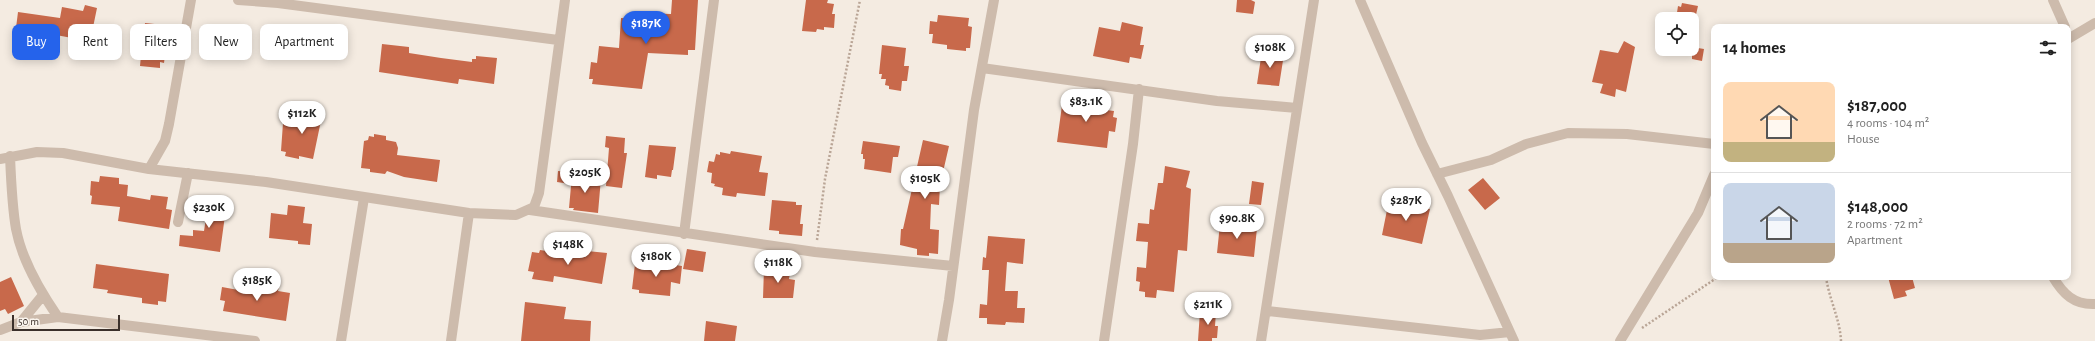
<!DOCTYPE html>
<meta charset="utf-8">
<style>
body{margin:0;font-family:"Alegreya Sans",sans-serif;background:#f2f2f2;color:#222;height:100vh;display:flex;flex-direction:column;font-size:15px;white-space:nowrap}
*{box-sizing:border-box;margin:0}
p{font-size:13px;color:#767676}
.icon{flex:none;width:22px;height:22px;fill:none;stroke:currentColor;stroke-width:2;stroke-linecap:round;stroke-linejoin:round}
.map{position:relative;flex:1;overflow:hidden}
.panel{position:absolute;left:1711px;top:24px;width:360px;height:256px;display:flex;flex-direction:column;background:#fff;border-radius:8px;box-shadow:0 2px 10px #0003}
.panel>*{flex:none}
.hud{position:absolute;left:12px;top:24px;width:380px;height:36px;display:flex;gap:8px}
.buttons{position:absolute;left:1655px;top:12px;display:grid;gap:8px}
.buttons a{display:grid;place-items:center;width:44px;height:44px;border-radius:8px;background:#fff;box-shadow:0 2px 10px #0003;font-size:20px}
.scale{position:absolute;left:12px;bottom:10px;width:108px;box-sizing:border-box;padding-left:4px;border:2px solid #3b302b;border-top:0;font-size:11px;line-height:14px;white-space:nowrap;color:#3b302b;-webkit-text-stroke:3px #fbf5ee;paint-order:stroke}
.price{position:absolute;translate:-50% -34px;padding:0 9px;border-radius:14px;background:#fff;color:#222;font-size:13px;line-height:26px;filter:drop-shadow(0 1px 2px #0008)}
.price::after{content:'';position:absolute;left:50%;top:24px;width:12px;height:9px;margin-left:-6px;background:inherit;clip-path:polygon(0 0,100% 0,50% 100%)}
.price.selected{background:#2563eb;color:#fff}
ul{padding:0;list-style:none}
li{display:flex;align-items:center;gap:12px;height:100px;padding:0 12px}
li+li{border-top:1px solid #e0e0e0}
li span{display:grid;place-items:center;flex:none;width:112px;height:80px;border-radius:8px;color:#555}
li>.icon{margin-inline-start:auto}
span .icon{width:48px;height:48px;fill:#fffc;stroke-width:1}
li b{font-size:17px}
h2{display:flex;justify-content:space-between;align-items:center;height:48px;padding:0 12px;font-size:17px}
.chip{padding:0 14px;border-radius:8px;background:#fff;box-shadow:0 2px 10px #0003;font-size:14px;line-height:36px}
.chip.selected{background:#2563eb;color:#fff}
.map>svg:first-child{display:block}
</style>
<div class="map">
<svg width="2095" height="341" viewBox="0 0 2095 341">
<rect width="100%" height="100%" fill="#f4ebe1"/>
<!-- building -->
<path fill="#c8694b" d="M672,0H698L695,50H688V55L648,53L642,89L592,84L593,79H589L591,62L597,63L599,46L619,48L621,18L637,19V13L671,14Z
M806,0H828L827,3L834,4L832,14H835L834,28L824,27V30L817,29L816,32L802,31Z
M1237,0H1251L1255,2L1253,14L1236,12Z
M1682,3L1698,6L1695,19H1676L1678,6L1681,7Z
M85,5L97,8L91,37L84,35L83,40L45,33L44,41L15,36L18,12L60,18L62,7L83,11Z
M938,15L969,18L968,26L972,27L970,48H966V51L947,49V45L932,43L933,34H929L930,21L937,22Z
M1122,22L1143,27L1140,45H1144L1141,59L1130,57L1129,63L1093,56L1099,27L1120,31Z
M145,23L164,25L162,39L171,40L169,55H165L164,63L160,62V68L140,66L141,55L136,54L138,41L143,42Z
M1624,41L1635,47L1626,92L1616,89L1615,97L1600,93L1603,84L1592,82L1600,50L1618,53Z
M382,44L409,47V53L441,58L472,62V59H476V56L497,58L494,84L459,79L458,84L379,72Z
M882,45L906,48L904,66H909L907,81H902L901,91L889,89V86L885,85L886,79H881L882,74H879Z
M1692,47L1704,49L1702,61L1692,59Z
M1262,51L1284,54L1279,86L1257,84Z
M1063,98L1107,103L1106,110L1114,111L1113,117L1117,118L1115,132L1109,131L1107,148L1057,142Z
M301,107L323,111L313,159L299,156V159L285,156L286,152L281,151L283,123L298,126Z
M374,134L386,136V140L396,142L398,148L397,155L440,160L437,182L404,177L387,171L385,174L370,172V169L361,168L364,141L368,140L369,136L374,137Z
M606,136L625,138L624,153H627L622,188L606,186L609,148L605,147Z
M923,140L949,146L940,185L939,205L931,204L930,229L939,230L938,254L929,253V256L917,255V249L900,245L901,229H903Z
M863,141L900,146L898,157H893L891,173L864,169L865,159H863V154H861Z
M649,145L676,147L673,170H672L671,177L657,175V179L645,177Z
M731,151L762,156L759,172L768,173L765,196L737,193L736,197L722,195L723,188L714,186L715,184L711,183L712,173L707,172L709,161L714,162L716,154L720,155V152L730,154Z
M1165,166L1190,171L1186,187L1191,189L1187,251L1178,250L1174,292L1157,290L1156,298L1145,297V292L1139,291L1140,282L1136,281L1137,267L1146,268L1148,242L1136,241L1138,223L1149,224L1150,209L1154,210L1158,183H1163Z
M558,171L571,172L570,184L557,182Z
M572,175L601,178L598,213L573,210L574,208H569Z
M100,176L119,178V184L128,185L127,196L150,200L151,195L168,197L166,209L172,210L169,229L118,221L120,207L91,204L92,196L90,195L91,181L99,182Z
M1483,178L1500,198L1485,210L1468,190Z
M1252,181L1264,183L1261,205L1249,204Z
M209,199L227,201L220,252L179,246L180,235L193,236V230L204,231Z
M772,200L796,202V205H802L800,224H803L802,236L779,234V231L769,230Z
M1389,200L1430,209L1422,244L1382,235Z
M288,205L305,207L303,223L312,224L310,245L298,244V241L269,238L271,213L287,215Z
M1220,224L1257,228L1254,257L1217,253Z
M988,236L1025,239L1023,264L1007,262L1005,291H1018L1017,308H1025L1024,323L1006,322L1005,325L987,324V318H979L980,304L987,305L989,270H982L983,257L986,258Z
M687,249L706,252L703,272L683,269Z
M540,250L586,257L587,251L607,253L602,284L554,276L553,282L532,279L534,272L528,271L532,252L539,253Z
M642,260L682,266L680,284L671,282L670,296L639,293V290L632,289L635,264L641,265Z
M96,264L169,274L166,302L158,301V305L142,303V298L107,293L108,290L93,288Z
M764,268L790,272L789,279L795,280L793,298H763Z
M11,277L24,306L8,314L5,309L0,311V282Z
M1888,277H1912L1915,288L1905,291L1907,296L1894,299Z
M262,283L279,285L278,291L290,293L286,321L223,311L225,301L220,300L222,287L260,294Z
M525,302L566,307L564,319L591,321L590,341H521Z
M1200,311L1216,312L1215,326H1218L1217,338H1212V341H1198Z
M706,321L737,326L735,341H704Z"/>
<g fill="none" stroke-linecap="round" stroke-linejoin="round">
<!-- path -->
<path stroke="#b9a596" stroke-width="2.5" stroke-dasharray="2 2" stroke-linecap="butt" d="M817,240L825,179L860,0
M1826,277C1829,299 1840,319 1841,341
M1642,328L1718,277"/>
<!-- street -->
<path stroke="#cdbbac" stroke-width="10" d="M238,0L278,3L558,40
M1360,0L1422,143L1448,196L1514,341
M2053,0L2065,27
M2068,39L2095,23
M982,68L1217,101L1297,108
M10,156C11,180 12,206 16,229C22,261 40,291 58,317
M0,159L37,152L63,153L149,169L266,182L469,213L516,215L534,207L539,193L565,0
M149,169L165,141L169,124L191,0
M1437,174L1491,160L1526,144L1568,133L1627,134L1714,144
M530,210L815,252L953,266
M178,222L188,173
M684,234L714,0
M2053,277C2063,294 2074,305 2095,304
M1267,311L1480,335L1510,332
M21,322L43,295
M0,330L21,322L58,317L255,341
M341,341L364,198
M451,341L469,213
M942,341L949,300L974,110L994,0
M1104,341L1133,144L1139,89
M1261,341L1314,0
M1620,341L1698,213L1714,175"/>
</g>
</svg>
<div class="buttons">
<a><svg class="icon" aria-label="locate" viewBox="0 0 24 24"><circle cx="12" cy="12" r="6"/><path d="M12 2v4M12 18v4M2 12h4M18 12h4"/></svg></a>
</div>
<div class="scale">50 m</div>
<b class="price selected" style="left:646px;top:45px">$187K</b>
<b class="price" style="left:1270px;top:69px">$108K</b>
<b class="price" style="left:1086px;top:123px">$83.1K</b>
<b class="price" style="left:302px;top:135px">$112K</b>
<b class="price" style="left:585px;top:194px">$205K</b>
<b class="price" style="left:925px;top:200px">$105K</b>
<b class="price" style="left:1406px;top:222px">$287K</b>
<b class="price" style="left:209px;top:229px">$230K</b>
<b class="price" style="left:1237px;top:240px">$90.8K</b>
<b class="price" style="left:568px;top:266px">$148K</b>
<b class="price" style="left:656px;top:278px">$180K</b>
<b class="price" style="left:778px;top:284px">$118K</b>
<b class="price" style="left:257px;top:302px">$185K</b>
<b class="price" style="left:1208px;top:326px">$211K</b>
<div class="hud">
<a class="chip selected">Buy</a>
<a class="chip">Rent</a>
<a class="chip">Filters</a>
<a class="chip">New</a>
<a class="chip">Apartment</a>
</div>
<section class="panel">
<h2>14 homes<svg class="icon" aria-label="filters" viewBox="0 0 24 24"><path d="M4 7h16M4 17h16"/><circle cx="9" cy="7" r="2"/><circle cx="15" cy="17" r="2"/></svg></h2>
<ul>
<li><span style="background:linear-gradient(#ffd9b3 75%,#c2b280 0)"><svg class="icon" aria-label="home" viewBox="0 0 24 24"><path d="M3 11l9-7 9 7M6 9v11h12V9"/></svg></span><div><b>$187,000</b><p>4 rooms · 104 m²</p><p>House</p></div></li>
<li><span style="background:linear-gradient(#c9d6e8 75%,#b9a48a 0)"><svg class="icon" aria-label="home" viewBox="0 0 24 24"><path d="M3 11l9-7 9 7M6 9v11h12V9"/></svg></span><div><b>$148,000</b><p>2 rooms · 72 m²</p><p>Apartment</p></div></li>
</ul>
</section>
</div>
